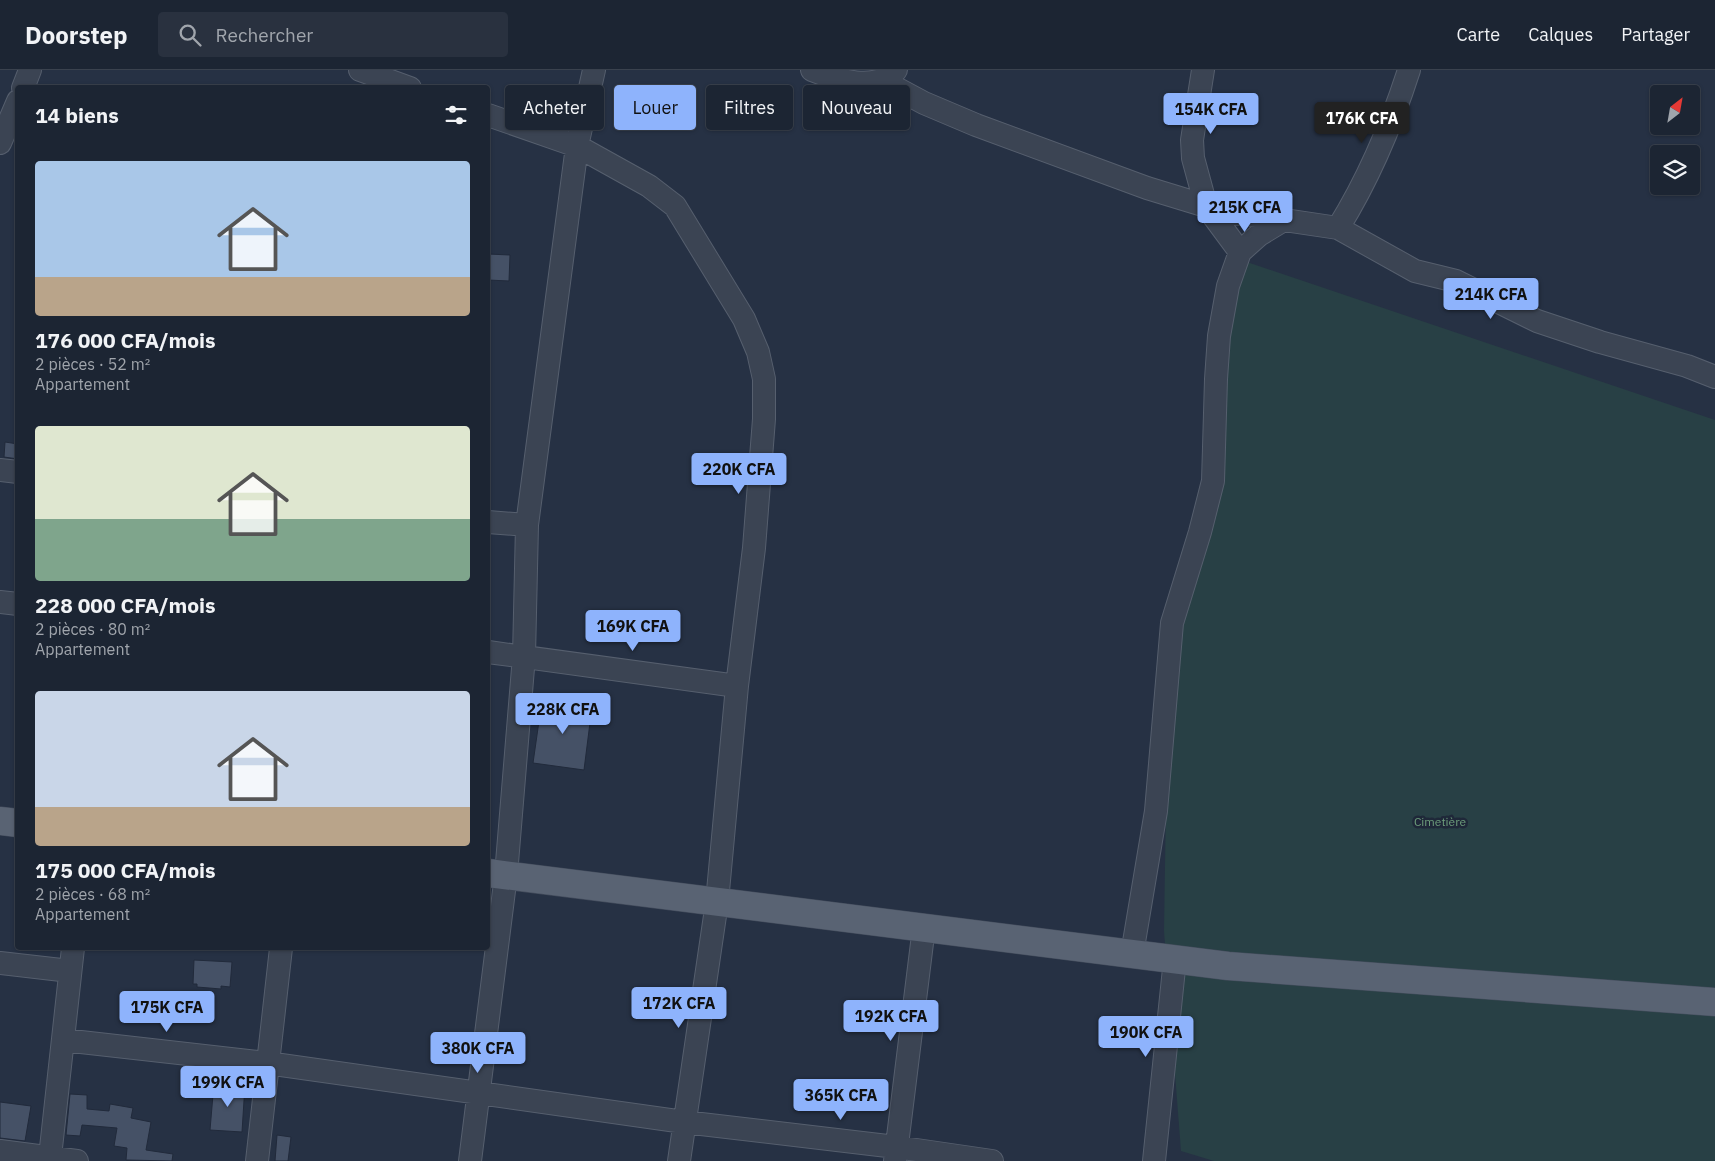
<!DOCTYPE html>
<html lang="fr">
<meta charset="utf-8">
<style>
body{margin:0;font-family:"IBM Plex Sans",sans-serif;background:#29313f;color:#f1f3f6;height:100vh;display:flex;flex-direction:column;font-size:19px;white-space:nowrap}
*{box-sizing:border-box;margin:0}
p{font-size:16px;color:#a0a5ac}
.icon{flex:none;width:28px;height:28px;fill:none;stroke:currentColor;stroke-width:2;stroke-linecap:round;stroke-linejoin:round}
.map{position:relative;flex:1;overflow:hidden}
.side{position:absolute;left:15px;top:15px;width:475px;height:865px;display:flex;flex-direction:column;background:#1c2533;border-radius:5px;box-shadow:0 1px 4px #0004,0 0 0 1px #3a424e}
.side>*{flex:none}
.banner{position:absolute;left:505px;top:15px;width:475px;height:45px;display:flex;gap:10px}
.needle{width:32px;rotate:31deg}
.controls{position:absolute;left:1650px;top:15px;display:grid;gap:10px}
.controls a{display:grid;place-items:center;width:50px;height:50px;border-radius:5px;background:#1c2533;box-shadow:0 1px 4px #0004,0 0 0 1px #3a424e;font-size:25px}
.price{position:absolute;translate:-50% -42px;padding:0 11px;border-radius:5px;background:#8eb3fc;color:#111;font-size:16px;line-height:32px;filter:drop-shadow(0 1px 2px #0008)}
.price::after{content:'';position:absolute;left:50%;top:30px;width:15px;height:11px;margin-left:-8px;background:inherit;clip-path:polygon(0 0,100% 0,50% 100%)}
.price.on{background:#222;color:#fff}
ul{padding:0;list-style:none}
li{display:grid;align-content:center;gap:10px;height:265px;padding:0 20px}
li span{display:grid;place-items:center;height:155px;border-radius:5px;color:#555}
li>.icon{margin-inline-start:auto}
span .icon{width:90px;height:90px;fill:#fffc;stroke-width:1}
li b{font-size:21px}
h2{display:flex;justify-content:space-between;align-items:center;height:60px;padding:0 20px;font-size:21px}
.pill{padding:0 18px;border-radius:5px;background:#1c2533;box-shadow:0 1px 4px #0004,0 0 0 1px #3a424e;font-size:18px;line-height:45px}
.pill.on{background:#8eb3fc;color:#111}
header{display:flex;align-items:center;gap:30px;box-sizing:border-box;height:70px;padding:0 25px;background:#1c2533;border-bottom:1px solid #3a424e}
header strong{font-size:24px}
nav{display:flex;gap:28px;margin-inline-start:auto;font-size:18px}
.search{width:350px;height:45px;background:#29313f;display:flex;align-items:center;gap:12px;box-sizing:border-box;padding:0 18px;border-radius:5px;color:#a0a5ac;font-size:19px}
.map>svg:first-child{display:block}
</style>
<header>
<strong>Doorstep</strong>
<div class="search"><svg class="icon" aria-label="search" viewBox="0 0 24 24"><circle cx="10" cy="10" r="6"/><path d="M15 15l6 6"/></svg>Rechercher</div>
<nav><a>Carte</a><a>Calques</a><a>Partager</a></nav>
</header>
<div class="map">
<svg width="1715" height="1091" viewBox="0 0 1715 1091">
<rect width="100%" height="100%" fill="#263144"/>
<!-- green -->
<path fill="#284045" d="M1238,189L1715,350V1091H1214L1181,1081L1164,861L1168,602L1212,375Z"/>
<!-- building -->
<path fill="#455166" stroke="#212a3b" d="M488,184L510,185L509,211L488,210Z
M5,372L18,374V389L4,387Z
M542,630L592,637L584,700L533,693Z
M194,890L232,892L230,917L221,916V919L197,917V914H193Z
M214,1013L245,1015L242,1062L210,1060Z
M70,1024L87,1025V1039L109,1041L110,1034L133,1038L131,1048L151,1052L146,1080L173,1084L172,1091L126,1090L127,1078L114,1076L117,1058L82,1055L80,1066L66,1065Z
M0,1032L31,1036L25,1071L0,1068Z
M277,1065L291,1067L288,1091H275Z"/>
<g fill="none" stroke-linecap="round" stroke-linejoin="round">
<defs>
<path id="minor" d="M360,0L410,18
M812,0C838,10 875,23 896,0
M1203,0L1192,70L1193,88L1206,136
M883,11L924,33L976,55L1147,118L1206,136L1240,182
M23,18L30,0
M488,45L577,76L649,116L675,136L744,249L758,282L764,309V349L754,478L737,616L717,832L679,1091
M0,73L18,31
M1212,142L1245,144L1338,158L1415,201L1456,211L1537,251L1600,272L1687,296L1715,307
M1338,158C1369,108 1391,56 1409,0
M0,400L18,402
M488,452L527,455
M0,532L18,534
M488,582L737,616
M1132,884L1156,741L1172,553L1200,462L1213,411L1216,309L1219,266L1228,216L1240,182L1259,165L1282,151
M0,893L70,901
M63,970L267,993L684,1052L896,1077L992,1091
M0,1081L77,1091
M50,1087L73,878
M257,1091L281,878
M470,1091L506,805L524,586L527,455L577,76L594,0
M895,1091L924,857
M1154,1091L1175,889"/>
<path id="major" d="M0,751L18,753
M488,803L1228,896L1715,932"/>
</defs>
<!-- minor casing -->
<use href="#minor" stroke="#565f6e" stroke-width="24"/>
<!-- major casing -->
<use href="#major" stroke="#444d5d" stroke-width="29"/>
<!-- minor -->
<use href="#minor" stroke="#3b4453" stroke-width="22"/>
<!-- major -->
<use href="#major" stroke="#596373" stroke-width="28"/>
</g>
<g text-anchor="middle" stroke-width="5" stroke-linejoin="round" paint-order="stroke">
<!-- park labels -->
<g font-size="12" fill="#6e9f7c" stroke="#1f2839">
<text x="1440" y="756">Cimetière</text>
</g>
</g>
</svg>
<div class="controls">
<a><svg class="needle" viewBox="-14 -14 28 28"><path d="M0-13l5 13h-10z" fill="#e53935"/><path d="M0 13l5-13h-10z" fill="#a0a5ac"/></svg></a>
<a><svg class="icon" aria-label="layers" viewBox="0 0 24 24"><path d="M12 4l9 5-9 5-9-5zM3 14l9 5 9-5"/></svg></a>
</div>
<b class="price" style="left:1211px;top:65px">154K CFA</b>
<b class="price on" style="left:1362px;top:74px">176K CFA</b>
<b class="price" style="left:1245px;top:163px">215K CFA</b>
<b class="price" style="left:1491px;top:250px">214K CFA</b>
<b class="price" style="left:739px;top:425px">220K CFA</b>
<b class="price" style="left:633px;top:582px">169K CFA</b>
<b class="price" style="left:563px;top:665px">228K CFA</b>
<b class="price" style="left:679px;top:959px">172K CFA</b>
<b class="price" style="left:167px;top:963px">175K CFA</b>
<b class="price" style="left:891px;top:972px">192K CFA</b>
<b class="price" style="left:1146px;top:988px">190K CFA</b>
<b class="price" style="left:478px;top:1004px">380K CFA</b>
<b class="price" style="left:228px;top:1038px">199K CFA</b>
<b class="price" style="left:841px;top:1051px">365K CFA</b>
<div class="banner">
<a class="pill">Acheter</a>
<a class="pill on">Louer</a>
<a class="pill">Filtres</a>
<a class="pill">Nouveau</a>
</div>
<section class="side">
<h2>14 biens<svg class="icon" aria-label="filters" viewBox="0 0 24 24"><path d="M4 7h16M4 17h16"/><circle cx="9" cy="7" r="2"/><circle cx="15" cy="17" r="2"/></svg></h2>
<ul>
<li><span style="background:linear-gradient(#a9c7e8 75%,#b9a48a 0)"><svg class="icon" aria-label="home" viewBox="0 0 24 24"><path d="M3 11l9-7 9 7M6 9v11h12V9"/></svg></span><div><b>176 000 CFA/mois</b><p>2 pièces · 52 m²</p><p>Appartement</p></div></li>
<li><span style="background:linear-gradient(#dfe7d0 60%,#7fa58c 0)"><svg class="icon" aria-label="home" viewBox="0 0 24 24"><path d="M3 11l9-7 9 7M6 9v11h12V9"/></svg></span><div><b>228 000 CFA/mois</b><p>2 pièces · 80 m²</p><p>Appartement</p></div></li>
<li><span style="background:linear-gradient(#c9d6e8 75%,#b9a48a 0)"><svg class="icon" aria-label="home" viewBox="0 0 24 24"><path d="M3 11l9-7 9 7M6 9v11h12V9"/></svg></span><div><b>175 000 CFA/mois</b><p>2 pièces · 68 m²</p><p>Appartement</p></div></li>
</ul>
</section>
</div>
